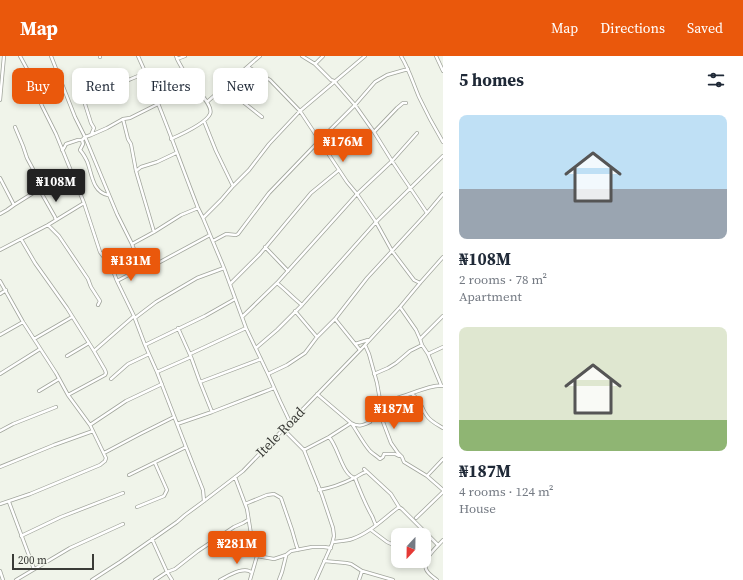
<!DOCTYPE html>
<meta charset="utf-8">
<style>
body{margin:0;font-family:"Source Serif 4",serif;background:#f2f2f3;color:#1f2937;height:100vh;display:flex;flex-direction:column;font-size:15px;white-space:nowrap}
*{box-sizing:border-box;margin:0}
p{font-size:13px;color:#747a83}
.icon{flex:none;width:22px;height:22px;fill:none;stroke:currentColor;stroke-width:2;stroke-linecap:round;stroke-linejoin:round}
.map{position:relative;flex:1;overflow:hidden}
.side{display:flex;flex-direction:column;background:#fff;width:300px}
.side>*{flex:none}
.guide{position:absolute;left:12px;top:12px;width:371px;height:36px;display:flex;gap:8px}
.needle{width:26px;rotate:202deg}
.buttons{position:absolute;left:391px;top:472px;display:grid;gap:8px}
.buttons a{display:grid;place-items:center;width:40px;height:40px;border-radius:8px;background:#fff;box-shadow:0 2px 6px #0003;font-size:20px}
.scale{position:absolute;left:12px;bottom:10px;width:82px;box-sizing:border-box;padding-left:4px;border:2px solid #3a3b37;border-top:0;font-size:11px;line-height:14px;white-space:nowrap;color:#3a3b37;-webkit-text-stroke:3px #f0f4ea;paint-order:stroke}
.price{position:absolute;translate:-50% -34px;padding:0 9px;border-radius:4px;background:#ea580c;color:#fff;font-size:13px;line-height:26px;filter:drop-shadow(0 1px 2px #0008)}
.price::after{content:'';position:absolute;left:50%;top:24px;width:12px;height:9px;margin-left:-6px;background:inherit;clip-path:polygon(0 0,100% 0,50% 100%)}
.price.selected{background:#222;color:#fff}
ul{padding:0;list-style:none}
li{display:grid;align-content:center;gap:8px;height:212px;padding:0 16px}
li span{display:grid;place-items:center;height:124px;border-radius:8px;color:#555}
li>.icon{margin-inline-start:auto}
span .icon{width:72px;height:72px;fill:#fffc;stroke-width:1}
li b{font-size:17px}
h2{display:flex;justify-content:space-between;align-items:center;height:48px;padding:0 16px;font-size:17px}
.pill{padding:0 14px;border-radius:8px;background:#fff;box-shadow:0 2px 6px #0003;font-size:14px;line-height:36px}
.pill.selected{background:#ea580c;color:#fff}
header{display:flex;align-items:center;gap:24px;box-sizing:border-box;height:56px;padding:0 20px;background:#ea580c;color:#fff}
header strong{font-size:19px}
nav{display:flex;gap:22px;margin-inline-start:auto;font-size:14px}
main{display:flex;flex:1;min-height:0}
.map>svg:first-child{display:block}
</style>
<header>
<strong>Map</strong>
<nav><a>Map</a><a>Directions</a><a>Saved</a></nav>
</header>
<main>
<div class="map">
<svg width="443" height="524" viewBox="0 0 443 524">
<rect width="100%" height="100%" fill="#f0f4ea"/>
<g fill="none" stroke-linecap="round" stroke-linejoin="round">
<defs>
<path id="street" d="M20,0L27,13L42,50L56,78L84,147L100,196L103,200L109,204L117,225L134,260L145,289L157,316L186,391L203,434L204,445
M51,0L75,61L85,81L117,158L132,188L141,213
M138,0C161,50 178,101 198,152L203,162L224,212L246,272L268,318L280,345L290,366
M302,0L315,8L331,24L334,25L355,49L374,76L392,105L427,157
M401,0C409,13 413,27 419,41C426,56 434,71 443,86
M436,0L443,15
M100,1V0
M177,3L185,0
M315,8L323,0
M248,11L270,24L300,55L347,126L357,138L376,166L392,195L414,224L420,227
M224,31L262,61
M0,44L4,0
M207,46L260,0
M123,63L128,83L131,88L136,115L154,176
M204,65L216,95L233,130
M15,71L23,90L27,102L35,117L42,138L55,161L56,164
M374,76L397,52L403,47H406
M91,79L94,72L91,67L85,48C98,34 128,25 145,17
M171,83C180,79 206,67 210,58C214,50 195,32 190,24C185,17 179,8 176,0
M82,84L83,88L80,94C83,97 85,101 87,105C92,117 92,136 108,139
M62,94L64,92L66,88L78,84H82L85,81L91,79L107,72L123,63L130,62L158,48
M136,115L141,111L157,106L176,97
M0,122L14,149
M0,158L7,154L14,149L70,114
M203,162L221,144L233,130L249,114L269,88L300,55L365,0
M48,169L59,180L88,223L91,231L100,245L98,249
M213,185L226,178L236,179L238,178L269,137L320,84L355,49L375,26L387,19L408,13
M132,188L154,176L181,159L198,152
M265,191L288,215
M0,194L48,169L84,147
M0,225L23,266L56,317L68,339
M117,225L138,214L160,206L210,179
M277,227C286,234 293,242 302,249
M230,228L260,198L311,137L339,114
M0,238L6,234
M400,251L416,274L420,283L422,289L428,298L441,329
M295,255L317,281
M242,261L277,227L357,138L392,105L417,77
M135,262L156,246L197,222L224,212
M335,263L360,294
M178,272L191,301L200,326L212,356
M0,279L23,266
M34,283L72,261
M420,283L443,260
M355,288L368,284
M145,289L205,260L235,243
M365,289L369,298L377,327L380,344L378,353L380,358L391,387L398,397L402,401L404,406L427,420L443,434
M256,292L277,274L302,249L376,166L443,100
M94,295L134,260
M190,298L246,272
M428,298L443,291
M67,300L89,287
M157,316L191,301
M0,318L40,293
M268,318L287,309L305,297L317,281L335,263L367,222L427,157L443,138
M374,318L388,312L396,307L410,295L422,289
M111,323L128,308L149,298
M200,326L261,303
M39,335L59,323
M317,338L351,367C358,371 362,370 370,366L374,358L378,354
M412,338C423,346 420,351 427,360C430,365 438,369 443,372
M380,344C384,343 389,344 393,343C406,341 432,327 443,330
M177,368L212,356L274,332
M352,368C358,377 363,387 370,395C373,398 377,400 380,403L383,401L384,398H395L399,400
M90,369L126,345L162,328
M283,373L304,394L322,439L333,472L334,480L332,488L316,524
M0,375L13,368L56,351
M329,381C338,390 342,419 355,422
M304,394L329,381L351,367
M104,397L140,378L174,361
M0,411L54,389L93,375
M364,413L391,438L399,451L402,453L438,489
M129,419L186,391
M427,420L443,403
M235,421L247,453L254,497L257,500L274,503L286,499L291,495L312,491H324L331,492
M355,422C360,435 365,448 372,460C374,464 374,466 376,469
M319,434C331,432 344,427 354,422C359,420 361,417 366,416
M9,446L34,513
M0,448L30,438L100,409L105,405L106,402L90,369L68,339L105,319L106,317L105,314L94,295L67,252L35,207L21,183
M245,448L267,439L274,438L281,442L292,474L296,488L298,494
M137,451L164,440L167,434L155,407
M416,462L443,436
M371,474L387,486L398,491
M21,480L61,461L123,437
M152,483L167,516L172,524
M333,486C339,485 346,485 352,483C370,477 384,462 399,451
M324,505L346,507L351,508L362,515L393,524
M0,515L3,524
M16,524L70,492L123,468
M92,524L120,506L177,466L185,459L204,445L243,415L365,289L400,251L420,227L443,201
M155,524L167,516L175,513L198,495L234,471L243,467L248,464
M220,524C228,520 245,509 252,517
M250,524L257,500
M279,524L282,516L286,500
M359,524L362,515
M437,524C433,521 427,517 426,513C423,502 437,491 443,484"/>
</defs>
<!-- street casing -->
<use href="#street" stroke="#a1a59c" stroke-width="4"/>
<!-- street -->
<use href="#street" stroke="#fff" stroke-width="2.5"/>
</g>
<g text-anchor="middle" stroke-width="3" stroke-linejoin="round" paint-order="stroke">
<!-- street labels -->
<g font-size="14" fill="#3a3b37" stroke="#f0f4ea">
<text transform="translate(280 376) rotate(-46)" y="5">Itele Road</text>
</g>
</g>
</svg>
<div class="buttons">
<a><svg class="needle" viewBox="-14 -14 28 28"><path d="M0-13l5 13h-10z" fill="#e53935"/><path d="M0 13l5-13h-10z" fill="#747a83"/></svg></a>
</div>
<div class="scale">200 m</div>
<b class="price" style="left:343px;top:107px">₦176M</b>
<b class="price selected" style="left:56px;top:147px">₦108M</b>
<b class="price" style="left:131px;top:226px">₦131M</b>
<b class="price" style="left:394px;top:374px">₦187M</b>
<b class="price" style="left:237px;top:509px">₦281M</b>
<div class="guide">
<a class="pill selected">Buy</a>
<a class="pill">Rent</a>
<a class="pill">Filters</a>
<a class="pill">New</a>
</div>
</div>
<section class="side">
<h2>5 homes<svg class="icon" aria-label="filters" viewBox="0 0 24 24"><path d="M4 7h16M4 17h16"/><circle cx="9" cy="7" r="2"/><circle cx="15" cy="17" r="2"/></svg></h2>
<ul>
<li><span style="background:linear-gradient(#bfe0f5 60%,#9aa5b1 0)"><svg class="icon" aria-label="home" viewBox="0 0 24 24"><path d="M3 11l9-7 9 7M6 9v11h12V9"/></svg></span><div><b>₦108M</b><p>2 rooms · 78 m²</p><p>Apartment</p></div></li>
<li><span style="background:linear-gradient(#dfe7d0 75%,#8fb573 0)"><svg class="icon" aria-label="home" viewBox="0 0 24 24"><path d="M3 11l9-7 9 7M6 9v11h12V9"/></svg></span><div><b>₦187M</b><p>4 rooms · 124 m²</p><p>House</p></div></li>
</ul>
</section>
</main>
